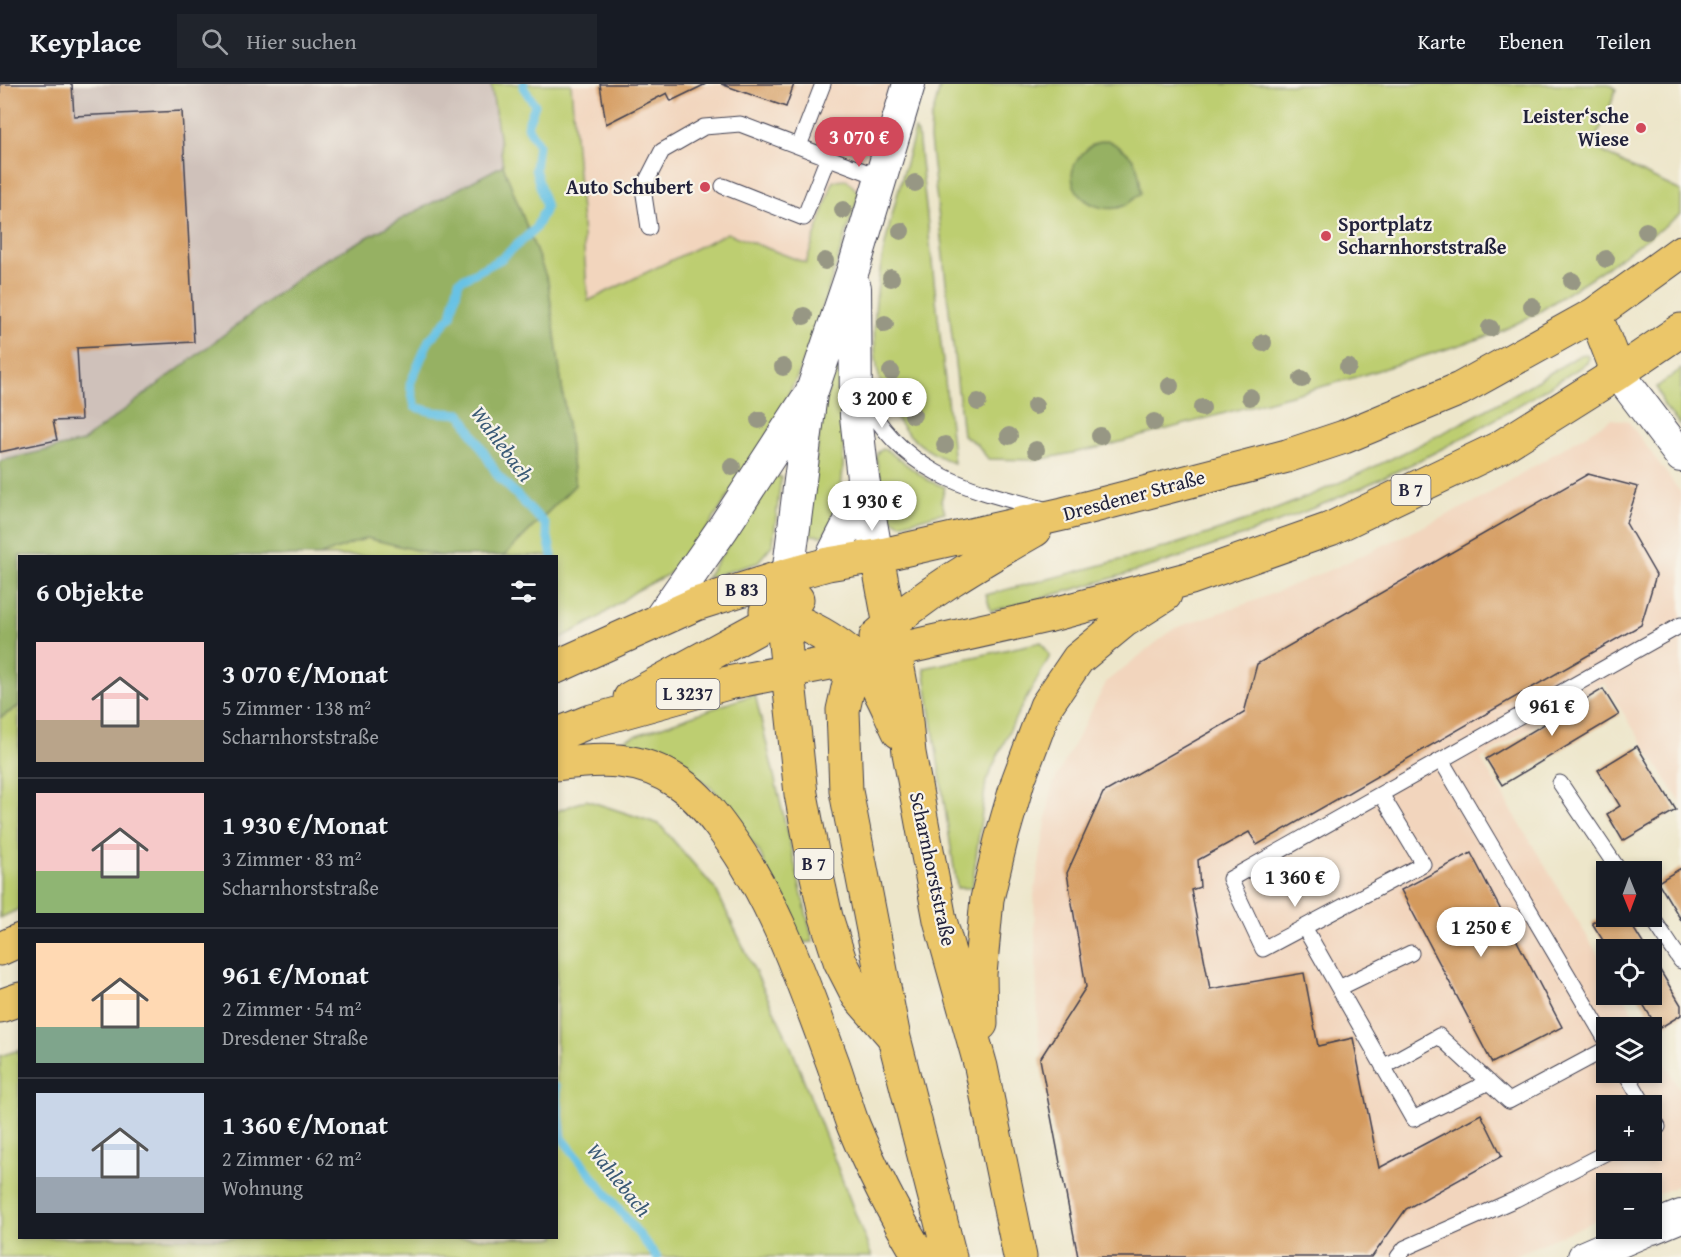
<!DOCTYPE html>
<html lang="de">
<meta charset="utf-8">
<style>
body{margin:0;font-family:"Gentium Book Plus",serif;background:#20242c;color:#f1f3f6;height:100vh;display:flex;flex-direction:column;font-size:22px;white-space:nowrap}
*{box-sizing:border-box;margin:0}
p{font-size:20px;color:#9ea1a6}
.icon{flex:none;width:33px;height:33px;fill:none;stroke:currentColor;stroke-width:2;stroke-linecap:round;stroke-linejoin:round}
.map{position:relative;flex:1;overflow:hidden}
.details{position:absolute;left:18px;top:471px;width:540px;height:684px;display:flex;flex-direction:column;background:#171b24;border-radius:0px;box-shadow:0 3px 9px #0003}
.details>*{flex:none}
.needle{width:39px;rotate:179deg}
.fabs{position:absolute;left:1596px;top:777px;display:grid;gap:12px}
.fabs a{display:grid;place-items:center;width:66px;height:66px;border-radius:0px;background:#171b24;box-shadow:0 3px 9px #0003;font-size:30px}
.price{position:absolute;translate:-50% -51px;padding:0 14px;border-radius:21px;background:#fff;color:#222;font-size:20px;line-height:39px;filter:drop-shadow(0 2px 3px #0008)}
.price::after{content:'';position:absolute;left:50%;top:36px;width:18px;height:14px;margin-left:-9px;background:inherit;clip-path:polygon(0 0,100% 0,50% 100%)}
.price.selected{background:#d1495b;color:#fff}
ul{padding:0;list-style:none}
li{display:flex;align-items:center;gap:18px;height:150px;padding:0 18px}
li+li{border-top:2px solid #363941}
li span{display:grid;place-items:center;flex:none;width:168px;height:120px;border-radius:0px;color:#555}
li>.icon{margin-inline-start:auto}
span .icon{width:72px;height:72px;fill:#fffc;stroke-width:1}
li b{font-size:26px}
h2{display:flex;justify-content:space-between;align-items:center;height:72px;padding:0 18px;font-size:26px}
header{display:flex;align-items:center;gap:36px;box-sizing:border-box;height:84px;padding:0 30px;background:#171b24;border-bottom:2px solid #363941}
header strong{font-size:28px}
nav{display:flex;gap:33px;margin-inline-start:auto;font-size:21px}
.search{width:420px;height:54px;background:#20242c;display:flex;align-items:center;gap:15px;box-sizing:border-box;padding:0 21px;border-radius:0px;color:#9ea1a6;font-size:22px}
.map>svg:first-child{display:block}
</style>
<header>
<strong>Keyplace</strong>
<div class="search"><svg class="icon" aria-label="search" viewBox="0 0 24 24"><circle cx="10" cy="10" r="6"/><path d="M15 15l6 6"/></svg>Hier suchen</div>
<nav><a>Karte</a><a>Ebenen</a><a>Teilen</a></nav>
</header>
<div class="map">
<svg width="1681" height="1173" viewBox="0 0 1681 1173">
<rect width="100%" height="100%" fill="#f7f3e8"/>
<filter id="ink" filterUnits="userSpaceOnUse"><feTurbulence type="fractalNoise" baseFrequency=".0167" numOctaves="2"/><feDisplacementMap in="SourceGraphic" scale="12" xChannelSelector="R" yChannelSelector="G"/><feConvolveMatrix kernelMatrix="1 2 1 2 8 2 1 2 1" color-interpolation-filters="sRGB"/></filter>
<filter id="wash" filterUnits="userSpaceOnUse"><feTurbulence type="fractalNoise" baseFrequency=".008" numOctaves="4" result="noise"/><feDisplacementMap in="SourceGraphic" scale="24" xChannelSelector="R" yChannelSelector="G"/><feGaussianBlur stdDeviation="1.35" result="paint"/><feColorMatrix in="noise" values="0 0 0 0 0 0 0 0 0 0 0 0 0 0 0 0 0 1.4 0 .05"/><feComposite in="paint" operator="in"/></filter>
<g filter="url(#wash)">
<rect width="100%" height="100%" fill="#ede6ca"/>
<!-- built -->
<path fill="#f2d5bd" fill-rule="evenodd" d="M571,0H891L859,109L847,96L833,97L806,179L727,149L588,217Z
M1611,335L1628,337L1681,409V719L1604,599L1481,675L1606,884V910L1623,911L1643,943L1606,944V988H1652V958L1681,1007V1100L1652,1113V1100H1606V1132L1511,1173H1073L1038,948L1034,811L1052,702L1107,597L1175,544L1254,517L1337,483L1477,417ZM1606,1022H1652V1066H1606Z"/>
<!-- industrial -->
<path fill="#cfc1ba" d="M0,0H491L503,81L317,180L82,358L0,377Z"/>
<!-- green -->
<path fill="#bdce71" stroke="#707856" stroke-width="1.5" d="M491,0H571L588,217L727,149L806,179L833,97L847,96L859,109L819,235L797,293L772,343L708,444L669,490L636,507L595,536L557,556L556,472H504L575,401L548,198L503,81Z
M941,0H1608L1616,5L1609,26L1592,62L1634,85L1681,107V130L1610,181L1536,230L1495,250L1353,294L1102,363L1038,376L988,375L977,360L963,351L930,55L931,36Z
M915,46L918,50L954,379C820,329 890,144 915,46Z
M1586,270L1589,274L1587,279C1544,306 1500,334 1455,358C1307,436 1152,487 991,527L986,511C1089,484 1195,460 1294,418C1394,377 1489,327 1580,271Z
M835,276L840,280C842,318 853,426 822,452L811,451L806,443L822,331Z
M1681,285V340L1680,341L1664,322L1657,303Z
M883,365L888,367L929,397L945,403L941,417L945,428L901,440L888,433L876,373L878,368Z
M775,391L781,393L773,460L757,479L706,494Z
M367,454L440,472H319Z
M1041,558L1050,572L1016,633L986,697L972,804H957L924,584Z
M755,610L813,858L798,859L760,769L713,705L686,687L654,668L622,656Z
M19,622V825L0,834V634Z
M586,716L659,740L716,806L790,960L872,1173H0V972L19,966L20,1154H556L557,727Z"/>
<!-- forest -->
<path fill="#96b163" stroke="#5c6a4f" stroke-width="1.5" d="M1107,56C1135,70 1139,78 1141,109C1136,113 1131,118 1126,121C1094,136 1052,99 1083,69C1091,61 1096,58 1107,56Z
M503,81L548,198L575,401L504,472H440L367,454L319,472H20L19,622L0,634V377L82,358L317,180Z"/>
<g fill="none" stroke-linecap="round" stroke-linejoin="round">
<!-- stream -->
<path stroke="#67c2e5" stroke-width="9" d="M524,0L523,3L535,21L527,42L538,60L535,85L546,123L535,145L501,175L459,197L451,232L429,256L410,300L415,323L433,328L461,330L498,392L545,440L552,472
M556,494V532
M556,1003L562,1054L657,1173"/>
</g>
<g id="blocks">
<!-- building -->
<path fill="#d49a5d" d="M0,0H72L74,32L182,27L194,258L77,264L81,336L53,337L57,356L0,368Z
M600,0H706L671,17L667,9L606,40Z
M721,0H794L786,23Z
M1588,390L1638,403L1626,439L1656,491L1641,541L1257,761L1249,748L1198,776L1200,803L1191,806L1210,905L1304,889L1318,962L1353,954L1379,1084L1481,1030L1502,1072L1406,1125L1372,1173H1078L1040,975L1086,903L1067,789L1103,709L1244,629L1257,580Z
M1603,605L1619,631L1502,701L1486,675Z
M1637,662L1676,726L1623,757L1607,730L1620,722L1598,686Z
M1471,769L1562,943L1492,979L1401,806Z
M1681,784V836L1658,798Z
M1606,830V832H1626L1647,866H1609L1592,839Z
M1652,873L1681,921V931L1658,945L1637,910H1652Z"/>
</g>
</g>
<g filter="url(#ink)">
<use href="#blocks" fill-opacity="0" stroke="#403f50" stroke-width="1.5"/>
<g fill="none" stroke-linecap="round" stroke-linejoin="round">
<defs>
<path id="service" d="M799,62L823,0
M723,102L804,134L828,73
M649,144L643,104L662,67L704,43L740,40L882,94
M862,311C903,391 968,405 1048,426
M1441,676L1606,956
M1560,699L1620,788
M1381,710L1423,780L1263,865L1230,795L1681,541
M1651,832L1681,877
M1304,843L1413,1035L1489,998
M1339,904L1411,869
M1383,983L1439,952L1509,1017L1606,965
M1625,988L1645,1022
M1652,1033L1658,1043L1652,1046
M1398,1173L1405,1164L1516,1115L1611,1066"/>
<path id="minor" d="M855,204L856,332L863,394L877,472
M1618,289L1681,372
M828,480L849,439L861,401
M788,491L811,310L855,180L909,0
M658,537L723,444L807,315
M1652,1144L1681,1132
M1584,1173L1651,1144"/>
<path id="primary" d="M1595,230L1618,289
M877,472L904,617L909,669L940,836L981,983L1020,1173
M788,491L782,531L801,710L814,779L826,833L840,877L858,912L893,952
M766,527C798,534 846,560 866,586C881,604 889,628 899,648
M876,553C923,510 981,477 1035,446
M855,573L843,626L846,707L894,954L950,1173
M556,583L696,520L788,491L828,480L877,472L1063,430L1287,372L1344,353L1460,305L1595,230L1681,168
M630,614L782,531L797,515
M556,651L588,638L728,599L896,566L1047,532L1191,494L1330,445L1499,364L1618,289L1681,246
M556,680C601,674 640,672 679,699C698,712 712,730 725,748C775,816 802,896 831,974C840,997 845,1021 854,1043C873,1089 895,1131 920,1173
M0,865L20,856
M0,922L20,915
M981,940L980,890L987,815L1001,756L1018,697L1046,622L1078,575L1124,537L1165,511"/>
</defs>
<!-- service casing -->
<use href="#service" stroke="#403f50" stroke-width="17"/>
<!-- minor casing -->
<use href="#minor" stroke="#403f50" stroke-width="34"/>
<!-- primary casing -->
<use href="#primary" stroke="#403f50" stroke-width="35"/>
<!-- service -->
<use href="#service" stroke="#fff" stroke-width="15"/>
<!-- minor -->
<use href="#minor" stroke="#fff" stroke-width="32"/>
<!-- primary -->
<use href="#primary" stroke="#ebc669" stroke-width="33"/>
</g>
<!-- trees -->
<g fill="#979784">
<circle cx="915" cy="99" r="9"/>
<circle cx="843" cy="126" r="9"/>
<circle cx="901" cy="147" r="9"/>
<circle cx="1646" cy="147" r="9"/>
<circle cx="1606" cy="175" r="9"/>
<circle cx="825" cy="177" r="9"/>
<circle cx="891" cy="194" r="9"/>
<circle cx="1572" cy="197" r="9"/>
<circle cx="1532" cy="222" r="9"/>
<circle cx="804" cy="232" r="9"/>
<circle cx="885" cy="240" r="9"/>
<circle cx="1490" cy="244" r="9"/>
<circle cx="1263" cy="259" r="9"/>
<circle cx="783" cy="283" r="9"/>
<circle cx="1348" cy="283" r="9"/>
<circle cx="891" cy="288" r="9"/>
<circle cx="1302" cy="295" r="9"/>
<circle cx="1170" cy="302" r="9"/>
<circle cx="1250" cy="313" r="9"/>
<circle cx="978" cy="318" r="9"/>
<circle cx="1035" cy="322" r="9"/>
<circle cx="1202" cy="324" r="9"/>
<circle cx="913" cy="331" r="9"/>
<circle cx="759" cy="336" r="9"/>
<circle cx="1154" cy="338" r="9"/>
<circle cx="1009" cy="352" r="9"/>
<circle cx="1100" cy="352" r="9"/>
<circle cx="945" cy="361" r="9"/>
<circle cx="1036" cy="366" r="9"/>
<circle cx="732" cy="383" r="9"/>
</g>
</g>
<!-- markers -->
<g fill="#d1495b" stroke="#f7f3e8" stroke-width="2">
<circle cx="1641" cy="44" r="6"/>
<circle cx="705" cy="103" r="6"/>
<circle cx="1326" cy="152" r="6"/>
</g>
<g text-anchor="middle" stroke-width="4.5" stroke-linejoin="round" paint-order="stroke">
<!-- shield labels -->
<g fill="#f7f3e8" stroke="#62616f" stroke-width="1.5">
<rect x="1391.5" y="391" width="39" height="30" rx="4.5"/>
<rect x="718" y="491" width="48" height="30" rx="4.5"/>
<rect x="656.5" y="595" width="63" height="30" rx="4.5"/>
<rect x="794.5" y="765" width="39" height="30" rx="4.5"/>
</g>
<g font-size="18" font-weight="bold" fill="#22223b">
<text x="1411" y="412">B 7</text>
<text x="742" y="512">B 83</text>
<text x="688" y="616">L 3237</text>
<text x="814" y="786">B 7</text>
</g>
<!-- poi labels -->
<g font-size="20" font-weight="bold" fill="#22223b" stroke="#f7f3e8" text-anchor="end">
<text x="1629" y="39">Leister‘sche<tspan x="1629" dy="23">Wiese</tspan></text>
<text x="693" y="110">Auto Schubert</text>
<text x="1338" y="147" text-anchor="start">Sportplatz<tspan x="1338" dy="23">Scharnhorststraße</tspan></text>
</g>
<!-- street labels -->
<g font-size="20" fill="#22223b" stroke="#f7f3e8">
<text transform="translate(1134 411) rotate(-15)" y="7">Dresdener Straße</text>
<text transform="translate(933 785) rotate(78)" y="7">Scharnhorststraße</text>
</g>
<!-- water labels -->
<g font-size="21" font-style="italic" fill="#3a5a76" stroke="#f7f3e8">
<text transform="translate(502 360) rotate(53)" y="7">Wahlebach</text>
<text transform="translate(619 1096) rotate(51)" y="7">Wahlebach</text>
</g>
</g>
</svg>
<div class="fabs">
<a><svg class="needle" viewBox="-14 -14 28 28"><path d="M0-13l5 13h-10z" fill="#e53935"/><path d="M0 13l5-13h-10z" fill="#9ea1a6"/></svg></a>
<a><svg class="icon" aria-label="locate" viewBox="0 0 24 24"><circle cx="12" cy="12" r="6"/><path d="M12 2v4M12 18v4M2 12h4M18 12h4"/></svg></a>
<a><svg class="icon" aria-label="layers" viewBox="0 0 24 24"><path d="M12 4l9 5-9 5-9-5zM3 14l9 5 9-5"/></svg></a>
<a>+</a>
<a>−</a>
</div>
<b class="price selected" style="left:859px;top:84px">3 070 €</b>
<b class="price" style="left:882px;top:345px">3 200 €</b>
<b class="price" style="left:872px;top:448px">1 930 €</b>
<b class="price" style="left:1552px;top:653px">961 €</b>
<b class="price" style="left:1295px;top:824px">1 360 €</b>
<b class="price" style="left:1481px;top:874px">1 250 €</b>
<section class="details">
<h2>6 Objekte<svg class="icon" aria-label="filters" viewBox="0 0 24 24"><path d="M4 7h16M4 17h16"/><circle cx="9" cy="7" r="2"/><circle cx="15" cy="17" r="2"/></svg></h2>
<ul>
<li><span style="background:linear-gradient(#f6c9c9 65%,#b9a48a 0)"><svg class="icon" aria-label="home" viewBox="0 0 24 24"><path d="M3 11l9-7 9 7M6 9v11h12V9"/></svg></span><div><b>3 070 €/Monat</b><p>5 Zimmer · 138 m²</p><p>Scharnhorststraße</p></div></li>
<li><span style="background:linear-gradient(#f6c9c9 65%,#8fb573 0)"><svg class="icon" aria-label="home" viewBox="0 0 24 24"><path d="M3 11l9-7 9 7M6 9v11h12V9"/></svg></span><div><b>1 930 €/Monat</b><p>3 Zimmer · 83 m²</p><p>Scharnhorststraße</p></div></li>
<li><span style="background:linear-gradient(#ffd9b3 70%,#7fa58c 0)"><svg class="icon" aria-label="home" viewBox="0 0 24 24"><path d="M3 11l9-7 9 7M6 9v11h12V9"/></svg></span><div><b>961 €/Monat</b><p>2 Zimmer · 54 m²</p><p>Dresdener Straße</p></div></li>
<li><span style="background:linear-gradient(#c9d6e8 70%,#9aa5b1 0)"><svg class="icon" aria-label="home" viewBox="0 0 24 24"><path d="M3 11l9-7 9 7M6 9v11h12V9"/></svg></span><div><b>1 360 €/Monat</b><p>2 Zimmer · 62 m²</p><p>Wohnung</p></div></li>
</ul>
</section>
</div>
